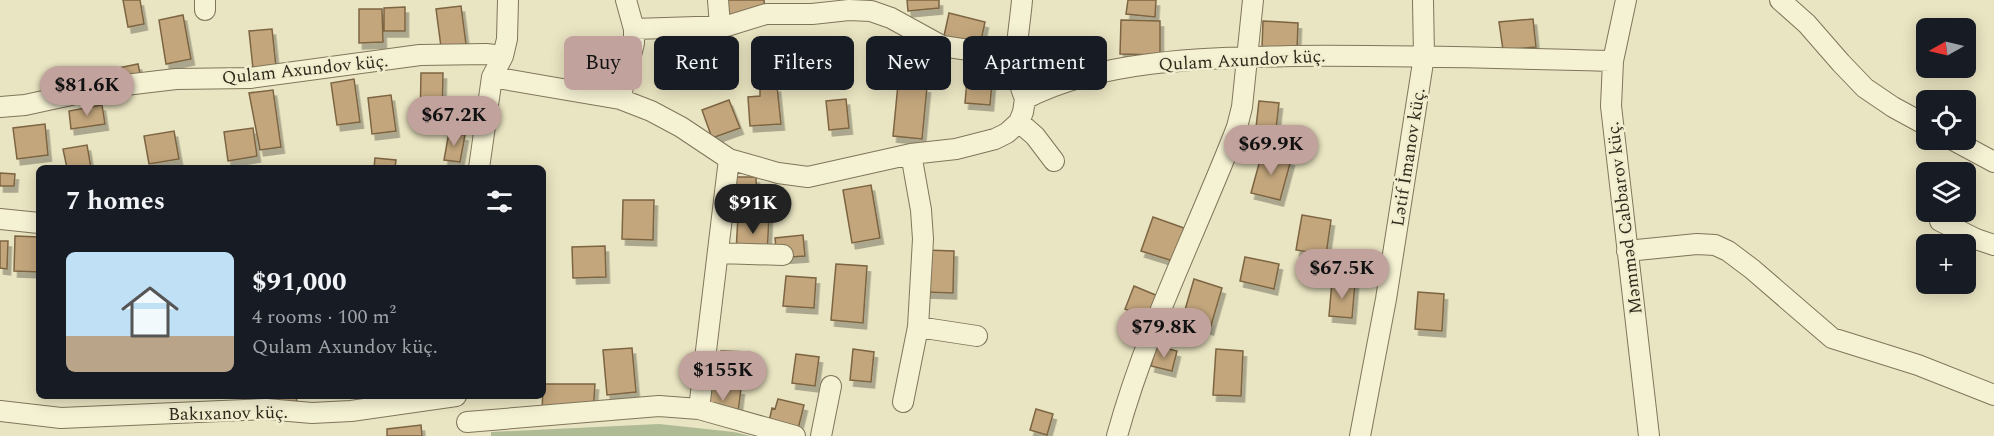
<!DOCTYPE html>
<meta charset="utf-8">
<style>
body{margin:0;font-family:Spectral,serif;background:#242831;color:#f1f3f6;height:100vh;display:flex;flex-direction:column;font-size:22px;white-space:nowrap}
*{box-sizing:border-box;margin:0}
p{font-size:20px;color:#9ea1a6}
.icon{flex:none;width:33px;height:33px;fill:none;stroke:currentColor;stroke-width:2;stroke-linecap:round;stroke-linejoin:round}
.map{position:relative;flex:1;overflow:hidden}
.drawer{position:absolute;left:36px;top:165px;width:510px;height:234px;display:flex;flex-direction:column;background:#171b24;border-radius:9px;box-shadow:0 3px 15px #0003}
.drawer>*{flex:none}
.guide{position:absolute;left:564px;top:36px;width:570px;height:54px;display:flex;gap:12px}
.needle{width:39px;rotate:262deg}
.tools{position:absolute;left:1916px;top:18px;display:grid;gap:12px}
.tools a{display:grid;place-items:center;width:60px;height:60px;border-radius:9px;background:#171b24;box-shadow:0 3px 15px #0003;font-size:30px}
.price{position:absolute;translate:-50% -51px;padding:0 14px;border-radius:21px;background:#c2a29d;color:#111;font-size:20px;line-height:39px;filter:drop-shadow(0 2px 3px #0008)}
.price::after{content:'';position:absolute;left:50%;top:36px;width:18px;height:14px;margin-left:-9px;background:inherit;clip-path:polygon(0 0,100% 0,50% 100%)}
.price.current{background:#222;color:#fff}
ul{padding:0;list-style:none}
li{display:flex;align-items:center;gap:18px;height:150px;padding:0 30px}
li span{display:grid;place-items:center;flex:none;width:168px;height:120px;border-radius:9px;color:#555}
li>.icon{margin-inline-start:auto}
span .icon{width:72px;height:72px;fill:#fffc;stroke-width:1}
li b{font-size:26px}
h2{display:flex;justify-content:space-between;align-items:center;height:72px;padding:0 30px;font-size:26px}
.chip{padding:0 21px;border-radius:9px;background:#171b24;box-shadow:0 3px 15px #0003;font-size:21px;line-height:54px}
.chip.current{background:#c2a29d;color:#111}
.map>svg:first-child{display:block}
</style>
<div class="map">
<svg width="1994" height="436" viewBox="0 0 1994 436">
<defs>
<filter id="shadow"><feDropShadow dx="3.5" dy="6" stdDeviation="0" flood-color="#0004"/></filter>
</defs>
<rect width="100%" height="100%" fill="#e9e4c1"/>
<!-- cemetery -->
<path fill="#afbb95" d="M659,424L734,432L751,436H491V432Z"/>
<!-- building -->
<path fill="#c3a67b" stroke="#7d6543" stroke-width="1.5" filter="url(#shadow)" d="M123,0H140L144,24L128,27Z
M727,0H764L765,11L728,15Z
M907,0H939V8L908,11Z
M1128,0H1156L1155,17L1126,14Z
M461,6L466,44L441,47L436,9Z
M405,7V31H384V8Z
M359,9H382L383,42L359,43Z
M949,13L985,22L980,45L944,36Z
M183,15L191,59L166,64L159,20Z
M1533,19L1536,47L1503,50L1499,22Z
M1121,20L1160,21V55L1120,54Z
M1263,21L1298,23L1297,50L1262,48Z
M272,29L277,76L254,78L249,31Z
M138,64L142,83L111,89L108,70Z
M968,70L993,71L990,105L965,103Z
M421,73H443L442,123L420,122Z
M354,79L360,122L337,125L331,83Z
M898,84L927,87L922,139L893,136Z
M777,86L781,124L750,126L748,97L760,96V88Z
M273,90L281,147L260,150L249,93Z
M391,95L396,131L372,134L368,98Z
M846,99L849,128L829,130L826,101Z
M729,100L740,128L712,138L702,110Z
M1259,101L1279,103L1275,138L1255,136Z
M102,105L105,124L71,129L69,111Z
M45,124L48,155L17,159L13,128Z
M253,128L257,156L228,161L224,132Z
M174,131L179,159L149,164L144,136Z
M449,132L465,135L460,162L444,160Z
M87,145L91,168H67L63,149Z
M1262,153L1291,160L1280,200L1251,193Z
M375,158L396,160L395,168H374Z
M0,173L15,174L14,186H0Z
M732,177H756L757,212H732Z
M871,185L880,238L852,243L843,190Z
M623,200H654L653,240L622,239Z
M1302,215L1331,220L1326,255L1296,250Z
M738,216L769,217L767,254L736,252Z
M1153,217L1184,228L1173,261L1141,251Z
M803,235L805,256L777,258L775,238Z
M15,236L39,237V272L14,271Z
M0,241H8L7,269L0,268Z
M605,246L606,277L573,278L572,247Z
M925,250L954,251L953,293L924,292Z
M1245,257L1279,264L1274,289L1240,281Z
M836,264L867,266L863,323L831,320Z
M786,276L816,278L814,308L783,306Z
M1194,279L1222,288L1210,329L1182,320Z
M1332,281L1355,283L1352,318L1329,316Z
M1134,286L1158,296L1149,319L1125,309Z
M1418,292L1444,294L1442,331L1415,329Z
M1156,346L1177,351L1172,371L1151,366Z
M632,348L636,392L607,395L603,350Z
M853,349L874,352L871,382L850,380Z
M1216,349L1243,351L1241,396L1213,395Z
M721,351L749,352L748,381L719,380Z
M796,354L819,357L815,386L792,383Z
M543,384H595L593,413H542Z
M709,384L741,389L737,420L704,415Z
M273,396H296L297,402L274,404Z
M778,399L804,405L797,433L768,426L772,408L775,409Z
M1036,409L1053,414L1047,435L1030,430Z
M421,425L422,436H387V429Z"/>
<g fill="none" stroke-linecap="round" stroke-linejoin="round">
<defs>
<path id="minor" d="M205,0V10
M718,0L720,26
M1022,0C1019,37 1010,63 1025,99
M1626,0L1613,61L1611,106L1649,436
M1780,0L1807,24L1841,63L1865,88L1893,107L1926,125
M634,29L727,26L766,14H812L849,10L871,11L891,18L942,46L1015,57
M492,77L620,99L651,111L681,127L729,159L778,173L808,177L911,154L956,149L995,139L1007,133L1019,122L1023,112L1025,99C1101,59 1208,58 1293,56C1400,55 1506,58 1613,61
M620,99L634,43V29L626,0
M0,107L25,105L108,87L176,79L250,78L420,55L486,54L503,56
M1019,122L1035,136L1054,161
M1953,140L1994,162
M479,168L492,77L503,56L507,39L508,0
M0,219L39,223
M1940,221L1976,239L1994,245
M1627,251L1697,244L1715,245L1728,251L1752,269L1832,338L1918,365L1994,395
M718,253L783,255
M918,327L977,336
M903,402L918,327L923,239L921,210L911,154
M699,409L729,159
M0,411L61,418L266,409L312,413L351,411L456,396
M467,422L659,406L699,409L795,436
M821,436L831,386
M1117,436C1146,330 1197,230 1237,127L1242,107L1253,0
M1360,436L1386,299L1424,56L1423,0"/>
</defs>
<!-- minor casing -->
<use href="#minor" stroke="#80765b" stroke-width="22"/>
<!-- minor -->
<use href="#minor" stroke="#f5f1d3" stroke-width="20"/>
</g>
<g text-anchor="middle" stroke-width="5" stroke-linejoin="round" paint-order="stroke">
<!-- street labels -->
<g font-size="18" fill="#322b1d" stroke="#f1eed0">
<text transform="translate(1242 60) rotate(-3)" y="6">Qulam Axundov küç.</text>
<text transform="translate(305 69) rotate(-6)" y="6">Qulam Axundov küç.</text>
<text transform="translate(1408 157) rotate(-81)" y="6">Lətif İmanov küç.</text>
<text transform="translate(1624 218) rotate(-97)" y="6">Məmməd Cabbarov küç.</text>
<text transform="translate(228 413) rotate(-1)" y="6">Bakıxanov küç.</text>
</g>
</g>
</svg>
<div class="tools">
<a><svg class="needle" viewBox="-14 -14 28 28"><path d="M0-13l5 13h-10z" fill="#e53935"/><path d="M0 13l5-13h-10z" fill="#9ea1a6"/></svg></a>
<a><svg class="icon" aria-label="locate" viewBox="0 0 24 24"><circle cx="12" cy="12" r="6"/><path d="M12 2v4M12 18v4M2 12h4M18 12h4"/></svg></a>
<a><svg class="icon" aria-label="layers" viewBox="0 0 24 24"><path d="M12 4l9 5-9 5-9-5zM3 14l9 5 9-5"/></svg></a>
<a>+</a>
</div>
<b class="price" style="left:87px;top:117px">$81.6K</b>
<b class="price" style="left:454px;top:147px">$67.2K</b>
<b class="price" style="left:1271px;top:176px">$69.9K</b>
<b class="price current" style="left:753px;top:235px">$91K</b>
<b class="price" style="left:1342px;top:300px">$67.5K</b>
<b class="price" style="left:1164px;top:359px">$79.8K</b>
<b class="price" style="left:723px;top:402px">$155K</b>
<div class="guide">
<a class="chip current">Buy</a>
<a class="chip">Rent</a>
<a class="chip">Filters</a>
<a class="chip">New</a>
<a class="chip">Apartment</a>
</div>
<section class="drawer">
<h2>7 homes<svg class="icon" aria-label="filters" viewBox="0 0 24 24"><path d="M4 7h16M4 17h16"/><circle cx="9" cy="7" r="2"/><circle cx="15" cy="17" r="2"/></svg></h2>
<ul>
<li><span style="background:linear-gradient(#bfe0f5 70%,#b9a48a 0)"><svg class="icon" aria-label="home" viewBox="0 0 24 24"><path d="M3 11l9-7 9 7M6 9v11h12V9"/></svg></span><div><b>$91,000</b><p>4 rooms · 100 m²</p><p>Qulam Axundov küç.</p></div></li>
</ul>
</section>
</div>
